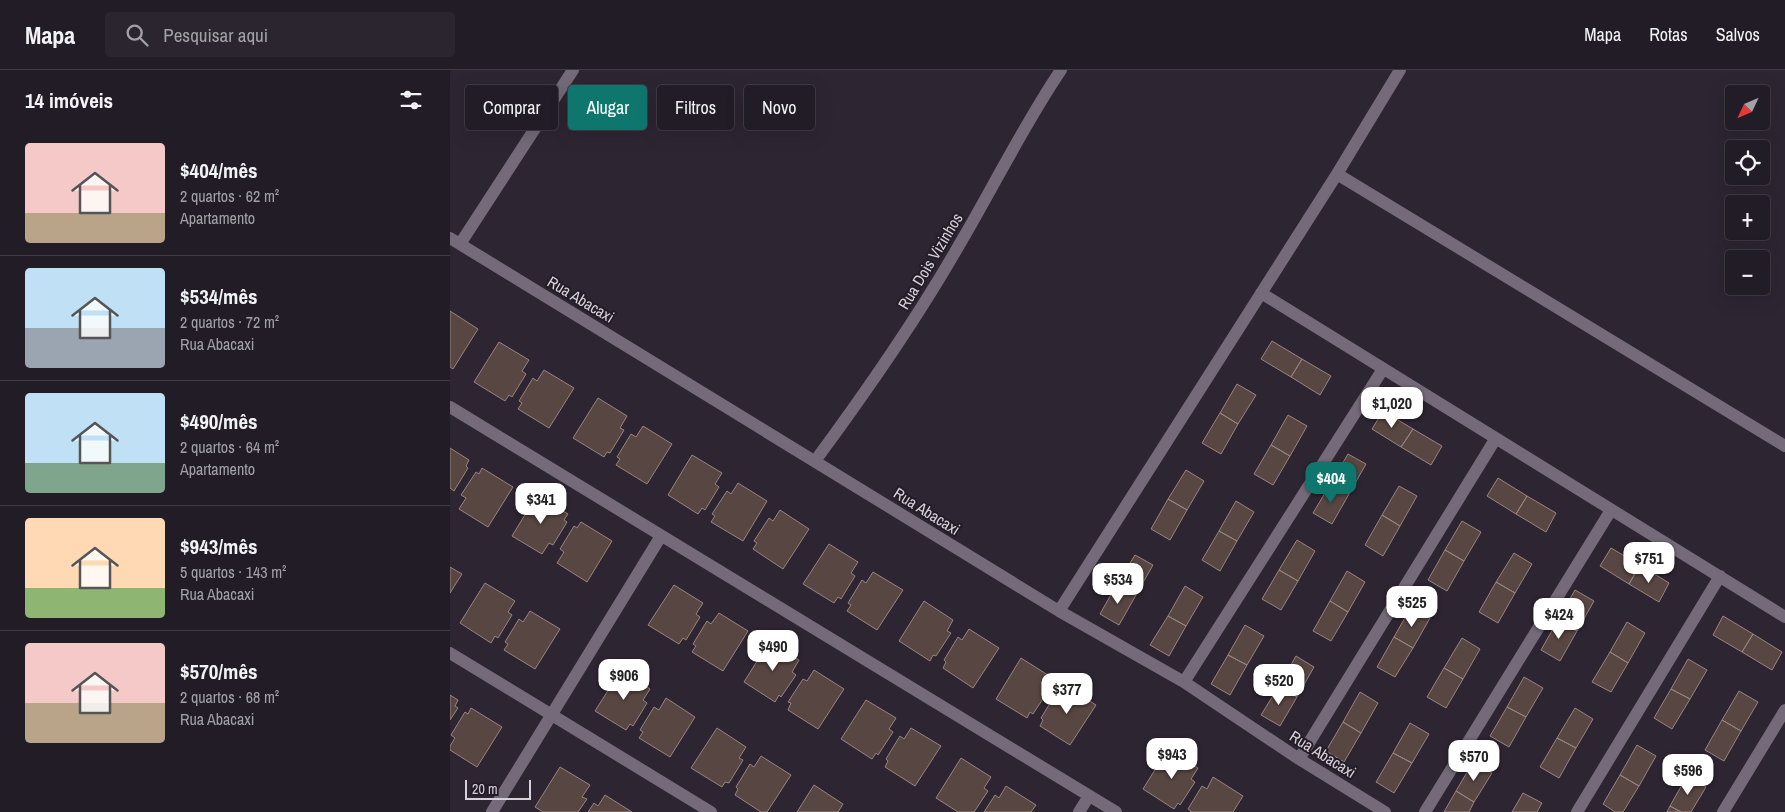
<!DOCTYPE html>
<html lang="pt">
<meta charset="utf-8">
<style>
body{margin:0;font-family:"Archivo Narrow",sans-serif;background:#2a252e;color:#f1f3f6;height:100vh;display:flex;flex-direction:column;font-size:19px;white-space:nowrap}
*{box-sizing:border-box;margin:0}
p{font-size:16px;color:#a2a1a7}
.icon{flex:none;width:28px;height:28px;fill:none;stroke:currentColor;stroke-width:2;stroke-linecap:round;stroke-linejoin:round}
.map{position:relative;flex:1;overflow:hidden}
.sheet{display:flex;flex-direction:column;background:#221c26;width:450px}
.sheet>*{flex:none}
.hud{position:absolute;left:15px;top:15px;width:475px;height:45px;display:flex;gap:10px}
.needle{width:32px;rotate:226deg}
.controls{position:absolute;left:1275px;top:15px;display:grid;gap:10px}
.controls a{display:grid;place-items:center;width:45px;height:45px;border-radius:5px;background:#221c26;box-shadow:0 5px 20px #0002,0 0 0 1px #3f3a43;font-size:25px}
.scale{position:absolute;left:15px;bottom:12px;width:66px;box-sizing:border-box;padding-left:5px;border:2px solid #d7d1da;border-top:0;font-size:14px;line-height:18px;white-space:nowrap;color:#d7d1da;-webkit-text-stroke:4px #241c28;paint-order:stroke}
.price{position:absolute;translate:-50% -42px;padding:0 11px;border-radius:10px;background:#fff;color:#222;font-size:16px;line-height:32px;filter:drop-shadow(0 1px 2px #0008)}
.price::after{content:'';position:absolute;left:50%;top:30px;width:15px;height:11px;margin-left:-8px;background:inherit;clip-path:polygon(0 0,100% 0,50% 100%)}
.price.on{background:#0f766e;color:#fff}
ul{padding:0;list-style:none}
li{display:flex;align-items:center;gap:15px;height:125px;padding:0 25px}
li+li{border-top:1px solid #3f3a43}
li span{display:grid;place-items:center;flex:none;width:140px;height:100px;border-radius:5px;color:#555}
li>.icon{margin-inline-start:auto}
span .icon{width:60px;height:60px;fill:#fffc;stroke-width:1}
li b{font-size:21px}
h2{display:flex;justify-content:space-between;align-items:center;height:60px;padding:0 25px;font-size:21px}
.pill{padding:0 18px;border-radius:5px;background:#221c26;box-shadow:0 5px 20px #0002,0 0 0 1px #3f3a43;font-size:18px;line-height:45px}
.pill.on{background:#0f766e;color:#fff}
header{display:flex;align-items:center;gap:30px;box-sizing:border-box;height:70px;padding:0 25px;background:#221c26;border-bottom:1px solid #3f3a43}
header strong{font-size:24px}
nav{display:flex;gap:28px;margin-inline-start:auto;font-size:18px}
.search{width:350px;height:45px;background:#2a252e;display:flex;align-items:center;gap:12px;box-sizing:border-box;padding:0 18px;border-radius:5px;color:#a2a1a7;font-size:19px}
main{display:flex;flex:1;min-height:0}
.map>svg:first-child{display:block}
</style>
<header>
<strong>Mapa</strong>
<div class="search"><svg class="icon" aria-label="search" viewBox="0 0 24 24"><circle cx="10" cy="10" r="6"/><path d="M15 15l6 6"/></svg>Pesquisar aqui</div>
<nav><a>Mapa</a><a>Rotas</a><a>Salvos</a></nav>
</header>
<main>
<section class="sheet">
<h2>14 imóveis<svg class="icon" aria-label="filters" viewBox="0 0 24 24"><path d="M4 7h16M4 17h16"/><circle cx="9" cy="7" r="2"/><circle cx="15" cy="17" r="2"/></svg></h2>
<ul>
<li><span style="background:linear-gradient(#f6c9c9 70%,#b9a48a 0)"><svg class="icon" aria-label="home" viewBox="0 0 24 24"><path d="M3 11l9-7 9 7M6 9v11h12V9"/></svg></span><div><b>$404/mês</b><p>2 quartos · 62 m²</p><p>Apartamento</p></div></li>
<li><span style="background:linear-gradient(#bfe0f5 60%,#9aa5b1 0)"><svg class="icon" aria-label="home" viewBox="0 0 24 24"><path d="M3 11l9-7 9 7M6 9v11h12V9"/></svg></span><div><b>$534/mês</b><p>2 quartos · 72 m²</p><p>Rua Abacaxi</p></div></li>
<li><span style="background:linear-gradient(#bfe0f5 70%,#7fa58c 0)"><svg class="icon" aria-label="home" viewBox="0 0 24 24"><path d="M3 11l9-7 9 7M6 9v11h12V9"/></svg></span><div><b>$490/mês</b><p>2 quartos · 64 m²</p><p>Apartamento</p></div></li>
<li><span style="background:linear-gradient(#ffd9b3 70%,#8fb573 0)"><svg class="icon" aria-label="home" viewBox="0 0 24 24"><path d="M3 11l9-7 9 7M6 9v11h12V9"/></svg></span><div><b>$943/mês</b><p>5 quartos · 143 m²</p><p>Rua Abacaxi</p></div></li>
<li><span style="background:linear-gradient(#f6c9c9 60%,#b9a48a 0)"><svg class="icon" aria-label="home" viewBox="0 0 24 24"><path d="M3 11l9-7 9 7M6 9v11h12V9"/></svg></span><div><b>$570/mês</b><p>2 quartos · 68 m²</p><p>Rua Abacaxi</p></div></li>
</ul>
</section>
<div class="map">
<svg width="1335" height="742" viewBox="0 0 1335 742">
<rect width="100%" height="100%" fill="#2e2532"/>
<!-- building -->
<path fill="#584642" stroke="#998480" d="M0,241L28,259L3,299L0,297Z
M822,271L852,289L841,307L811,289Z
M49,272L79,290L72,301L76,304L62,327L59,325L55,331L24,312Z
M852,289L881,306L870,325L841,307Z
M94,300L124,318L99,358L68,339L72,333L69,331L83,308L87,311Z
M787,314L806,325L788,354L770,343Z
M148,328L177,346L170,358L174,360L160,383L157,382L154,387L123,368Z
M933,341L963,359L951,377L922,359Z
M770,343L788,354L771,384L752,373Z
M838,345L857,356L840,386L821,375Z
M193,356L222,374L197,414L166,395L170,389L167,387L181,364L186,367Z
M963,359L992,376L981,395L951,377Z
M821,375L840,386L823,415L804,404Z
M0,378L19,390L16,396L18,398L4,421L0,418Z
M898,384L916,394L899,424L881,413Z
M242,385L272,403L265,414L269,417L255,440L252,438L248,444L218,425Z
M32,398L63,417L38,457L9,439L16,428L11,425L26,402L29,404Z
M736,400L754,411L737,440L718,429Z
M1048,408L1077,426L1066,444L1037,426Z
M288,413L317,431L293,471L261,452L265,446L262,444L277,421L281,424Z
M881,413L899,424L882,454L863,443Z
M949,416L967,426L950,456L932,445Z
M87,425L118,444L114,450L117,452L103,475L99,473L92,484L62,466Z
M1077,426L1106,443L1096,462L1066,444Z
M718,429L737,440L720,470L701,459Z
M786,431L804,442L787,471L769,461Z
M330,440L359,459L333,499L303,479L307,473L304,471L319,448L323,451Z
M932,445L950,456L933,486L915,475Z
M1012,451L1031,462L1014,491L995,480Z
M131,452L162,471L137,512L107,493L114,482L110,479L124,456L127,458Z
M769,461L787,471L770,501L752,490Z
M847,470L865,481L848,511L829,500Z
M379,474L408,492L401,503L405,506L391,529L388,527L384,533L353,514Z
M1161,478L1190,495L1179,514L1150,496Z
M995,480L1014,491L997,521L978,510Z
M1064,483L1082,494L1065,523L1046,512Z
M685,485L703,495L686,525L667,514Z
M1190,495L1219,513L1209,532L1179,514Z
M0,497L12,504L0,523Z
M829,500L848,511L831,540L812,529Z
M897,501L915,512L898,542L880,531Z
M423,502L453,520L427,560L397,541L401,535L398,533L412,510L416,513Z
M1046,512L1065,523L1048,553L1029,542Z
M35,513L65,531L58,542L62,545L48,568L45,566L41,573L10,553Z
M667,514L686,525L669,555L650,544Z
M224,515L253,533L246,544L250,547L236,570L233,568L229,574L198,555Z
M735,516L753,527L736,556L718,546Z
M1125,520L1144,531L1127,561L1108,550Z
M474,531L503,550L497,561L501,563L486,586L483,585L480,591L449,571Z
M880,531L898,542L881,571L863,561Z
M961,537L980,548L963,578L944,567Z
M80,541L110,559L85,599L54,580L58,574L55,572L69,549L73,552Z
M269,543L298,561L273,601L242,582L246,576L243,574L257,551L261,554Z
M718,546L736,556L719,586L700,575Z
M1273,546L1303,564L1292,582L1263,565Z
M1108,550L1127,561L1110,591L1091,580Z
M1177,552L1195,563L1178,593L1160,582Z
M795,555L814,566L797,595L778,585Z
M519,559L549,578L523,618L493,598L496,592L494,590L508,567L512,570Z
M1303,564L1332,582L1322,600L1292,582Z
M944,567L963,578L945,607L927,597Z
M1012,568L1030,579L1013,609L994,598Z
M319,572L349,590L342,602L346,605L331,627L329,625L325,632L294,612Z
M1160,582L1178,593L1161,622L1142,612Z
M778,585L797,595L780,625L761,614Z
M846,586L864,597L847,627L829,616Z
M571,588L601,607L594,618L598,621L583,644L580,642L577,648L546,629Z
M1238,589L1257,600L1240,629L1221,619Z
M994,598L1013,609L996,638L977,627Z
M171,600L200,619L193,630L197,633L183,656L180,654L176,660L145,641Z
M364,600L394,619L368,659L338,640L341,633L338,632L353,609L357,611Z
M1074,607L1093,618L1076,647L1057,637Z
M616,616L646,635L620,675L590,656L593,650L591,648L605,625L609,628Z
M829,616L847,627L830,656L811,645Z
M1221,619L1240,629L1222,659L1204,648Z
M1289,621L1308,632L1291,661L1272,650Z
M910,622L928,633L911,663L893,652Z
M0,625L8,630L5,636L8,638L0,650Z
M216,628L245,647L220,687L189,668L193,662L190,660L204,637L209,640Z
M416,630L446,648L439,659L443,662L428,685L426,683L422,689L391,669Z
M1057,637L1076,647L1059,677L1040,666Z
M21,638L52,657L27,697L0,680V676L5,668L1,665L15,642L18,644Z
M1125,638L1143,649L1126,678L1107,668Z
M1272,650L1291,661L1274,691L1255,680Z
M893,652L911,663L894,692L876,681Z
M960,653L979,664L962,693L943,683Z
M267,658L296,677L289,688L293,690L279,713L275,712L272,717L241,698Z
M461,658L491,676L465,716L435,697L438,691L436,689L450,666L454,669Z
M1107,668L1126,678L1109,708L1090,697Z
M1187,675L1206,686L1189,716L1170,705Z
M718,679L748,698L741,709L745,712L730,735L728,733L724,739L693,719Z
M943,683L962,693L944,723L926,712Z
M311,686L341,705L317,742H311L285,725L288,719L286,717L300,694L304,697Z
M511,688L541,707L534,718L538,721L524,742H508L486,728Z
M1023,692L1042,703L1024,732L1006,721Z
M110,697L140,715L132,727L137,729L128,742H93L85,737Z
M1170,705L1189,716L1173,742H1165L1153,734Z
M1237,706L1256,717L1241,742H1231L1220,736Z
M763,707L793,726L783,742H740L741,741L738,739L752,716L757,719Z
M364,715L393,734L388,742H347Z
M556,716L586,735L581,742H534L545,725L549,728Z
M1006,721L1024,732L1019,742H994Z
M1073,723L1092,733L1087,742H1062Z
M155,725L182,742H138L144,733L148,736Z
M1220,736L1231,742H1217Z"/>
<g fill="none" stroke-linecap="round" stroke-linejoin="round">
<!-- minor -->
<path stroke="#746a79" stroke-width="12" d="M887,104L1335,376
M0,168L609,541L734,612L849,689L935,742
M10,174L123,0
M811,223L1335,547
M0,337L666,742
M365,391C416,322 465,252 508,177C543,118 573,56 611,0
M609,541L887,104L950,0
M0,583L261,742
M734,612L933,299
M849,689L1046,368
M42,742L211,466
M629,742L639,726
M975,742L1161,440
M1127,742L1270,506
M1273,742L1335,640"/>
</g>
<g text-anchor="middle" stroke-width="4" stroke-linejoin="round" paint-order="stroke">
<!-- street labels -->
<g font-size="16" fill="#d7d1da" stroke="#241c28">
<text transform="translate(480 191) rotate(-59)" y="6">Rua Dois Vizinhos</text>
<text transform="translate(131 229) rotate(31)" y="6">Rua Abacaxi</text>
<text transform="translate(477 441) rotate(32)" y="6">Rua Abacaxi</text>
<text transform="translate(873 684) rotate(32)" y="6">Rua Abacaxi</text>
</g>
</g>
</svg>
<div class="controls">
<a><svg class="needle" viewBox="-14 -14 28 28"><path d="M0-13l5 13h-10z" fill="#e53935"/><path d="M0 13l5-13h-10z" fill="#a2a1a7"/></svg></a>
<a><svg class="icon" aria-label="locate" viewBox="0 0 24 24"><circle cx="12" cy="12" r="6"/><path d="M12 2v4M12 18v4M2 12h4M18 12h4"/></svg></a>
<a>+</a>
<a>−</a>
</div>
<div class="scale">20 m</div>
<b class="price" style="left:942px;top:359px">$1,020</b>
<b class="price on" style="left:881px;top:434px">$404</b>
<b class="price" style="left:91px;top:455px">$341</b>
<b class="price" style="left:1199px;top:514px">$751</b>
<b class="price" style="left:668px;top:535px">$534</b>
<b class="price" style="left:962px;top:558px">$525</b>
<b class="price" style="left:1109px;top:570px">$424</b>
<b class="price" style="left:323px;top:602px">$490</b>
<b class="price" style="left:174px;top:631px">$906</b>
<b class="price" style="left:829px;top:636px">$520</b>
<b class="price" style="left:617px;top:645px">$377</b>
<b class="price" style="left:722px;top:710px">$943</b>
<b class="price" style="left:1024px;top:712px">$570</b>
<b class="price" style="left:1238px;top:726px">$596</b>
<div class="hud">
<a class="pill">Comprar</a>
<a class="pill on">Alugar</a>
<a class="pill">Filtros</a>
<a class="pill">Novo</a>
</div>
</div>
</main>
